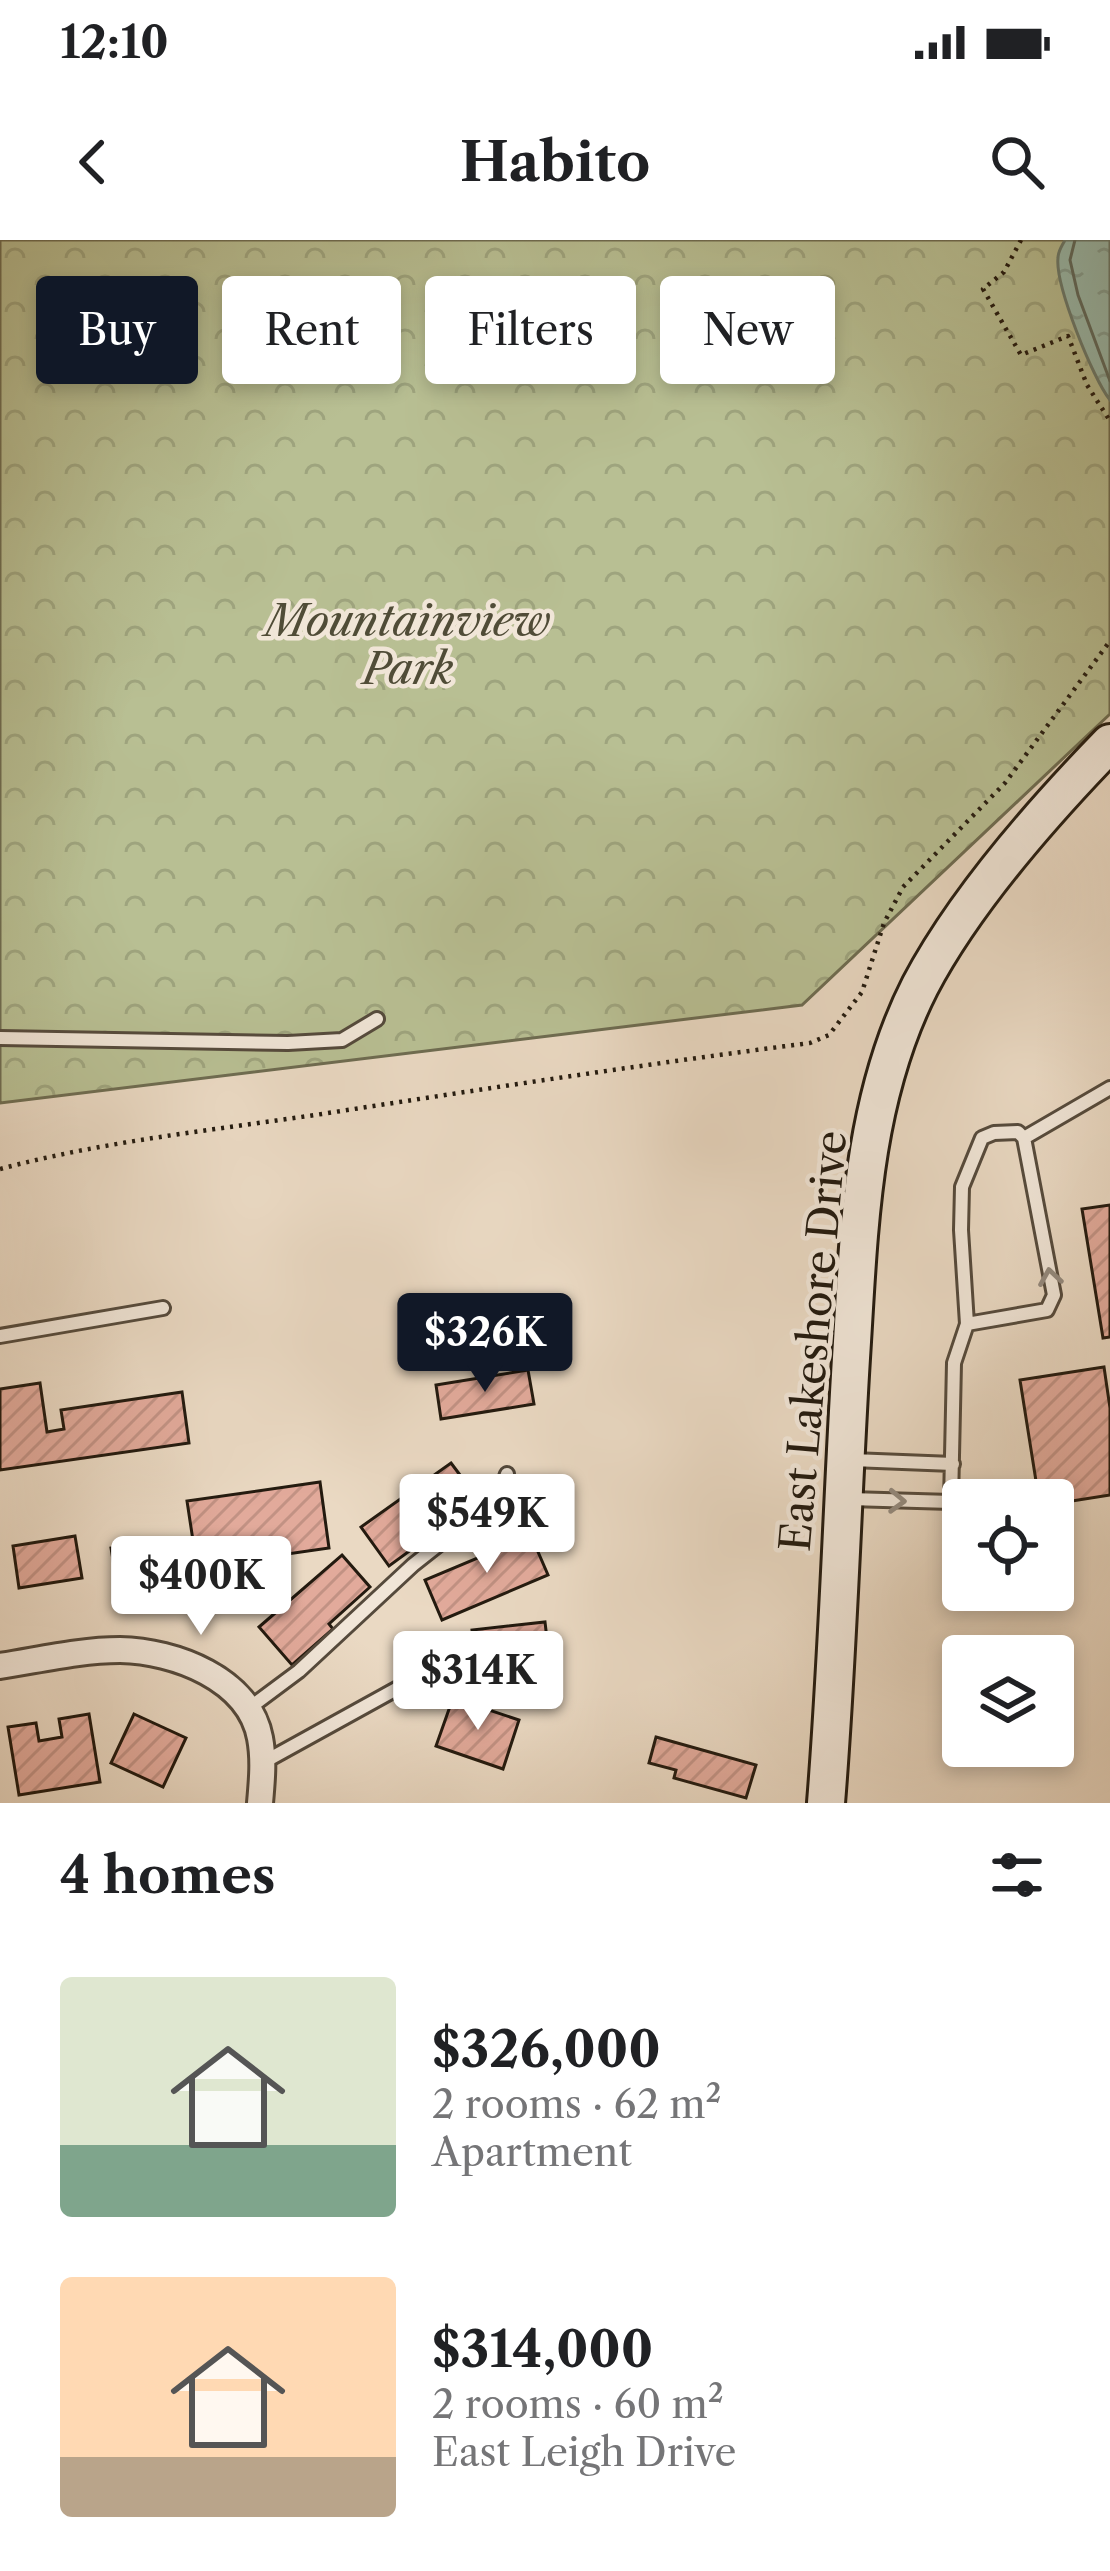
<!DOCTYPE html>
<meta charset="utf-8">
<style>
body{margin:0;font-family:"Libre Caslon Text",serif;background:#f2f2f2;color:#202124;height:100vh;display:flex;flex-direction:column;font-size:45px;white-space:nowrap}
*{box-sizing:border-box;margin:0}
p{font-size:39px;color:#757577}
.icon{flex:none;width:66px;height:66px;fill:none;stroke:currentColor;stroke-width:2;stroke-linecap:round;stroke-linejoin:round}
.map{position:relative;height:1563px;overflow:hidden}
.details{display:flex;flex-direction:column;background:#fff;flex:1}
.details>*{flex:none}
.guide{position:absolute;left:36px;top:36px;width:1038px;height:108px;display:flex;gap:24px}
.controls{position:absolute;left:942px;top:1239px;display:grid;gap:24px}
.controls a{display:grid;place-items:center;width:132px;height:132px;border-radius:12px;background:#fff;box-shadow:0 6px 18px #0003;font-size:60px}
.price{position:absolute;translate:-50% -102px;padding:0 27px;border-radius:12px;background:#fff;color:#222;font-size:39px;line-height:78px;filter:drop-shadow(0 3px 6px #0008)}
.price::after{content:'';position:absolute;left:50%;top:72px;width:36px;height:27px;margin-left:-18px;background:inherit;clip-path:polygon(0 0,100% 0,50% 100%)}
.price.current{background:#111827;color:#fff}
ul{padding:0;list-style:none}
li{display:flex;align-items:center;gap:36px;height:300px;padding:0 60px}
li span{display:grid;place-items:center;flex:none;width:336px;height:240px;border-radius:12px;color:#555}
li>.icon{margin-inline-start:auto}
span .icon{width:144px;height:144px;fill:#fffc;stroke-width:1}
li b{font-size:51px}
h2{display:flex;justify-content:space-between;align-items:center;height:144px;padding:0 60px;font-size:51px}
.chip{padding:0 42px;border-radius:12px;background:#fff;box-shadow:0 6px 18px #0003;font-size:42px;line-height:108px}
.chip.current{background:#111827;color:#fff}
.status{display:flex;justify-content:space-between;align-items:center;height:84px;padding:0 60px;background:#fff;direction:ltr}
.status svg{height:33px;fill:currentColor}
header{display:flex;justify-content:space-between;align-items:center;height:156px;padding:0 60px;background:#fff;font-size:54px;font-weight:700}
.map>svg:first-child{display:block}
</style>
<div class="status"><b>12:10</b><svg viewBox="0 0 49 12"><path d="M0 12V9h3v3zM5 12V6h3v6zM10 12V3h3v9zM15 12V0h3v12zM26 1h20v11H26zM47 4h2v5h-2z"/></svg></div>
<header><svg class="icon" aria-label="back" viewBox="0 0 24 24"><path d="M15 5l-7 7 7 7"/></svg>Habito<svg class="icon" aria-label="search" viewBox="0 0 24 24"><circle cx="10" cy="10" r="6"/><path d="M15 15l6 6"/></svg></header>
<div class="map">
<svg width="1110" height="1563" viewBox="0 0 1110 1563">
<defs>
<pattern id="park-crowns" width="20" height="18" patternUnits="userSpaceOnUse" patternTransform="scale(3)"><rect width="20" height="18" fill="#b8bf93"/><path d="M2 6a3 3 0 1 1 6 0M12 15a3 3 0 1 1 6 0" fill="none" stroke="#9ea47e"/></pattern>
<pattern id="water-ripples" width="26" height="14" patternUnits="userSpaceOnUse" patternTransform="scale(3)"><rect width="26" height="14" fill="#99bbad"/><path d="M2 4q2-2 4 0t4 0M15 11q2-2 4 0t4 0" fill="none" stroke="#84a094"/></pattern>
<pattern id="building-hatch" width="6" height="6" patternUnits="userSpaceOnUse" patternTransform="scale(3)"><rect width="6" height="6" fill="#e2aa9b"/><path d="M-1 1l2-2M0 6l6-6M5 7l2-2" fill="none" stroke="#c29284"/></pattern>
</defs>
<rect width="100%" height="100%" fill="#ead9c3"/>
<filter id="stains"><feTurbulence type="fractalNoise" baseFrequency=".00167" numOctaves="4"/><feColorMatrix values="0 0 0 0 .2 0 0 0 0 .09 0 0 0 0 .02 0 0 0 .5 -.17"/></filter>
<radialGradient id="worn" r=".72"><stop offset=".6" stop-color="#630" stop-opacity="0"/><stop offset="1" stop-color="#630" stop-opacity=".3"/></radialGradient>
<!-- park -->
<path fill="url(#park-crowns)" stroke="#6e6c51" stroke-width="3" d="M0,0H1110V474L802,765L0,863Z"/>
<!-- water -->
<path fill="url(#water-ripples)" stroke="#6a7b6e" stroke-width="3" d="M1065,0H1110V160C1093,139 1055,45 1058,18C1058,11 1062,6 1065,0Z"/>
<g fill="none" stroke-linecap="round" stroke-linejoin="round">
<!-- shore -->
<path stroke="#5e6a5e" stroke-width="3" d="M1075,0L1070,20L1078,55L1110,141"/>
</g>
<!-- building -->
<path fill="url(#building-hatch)" stroke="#231a0f" stroke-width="3" d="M1110,965V1097L1103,1098L1082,969Z
M1104,1127L1110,1168V1255L1053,1264V1260H1039L1020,1140Z
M528,1130L534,1164L441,1179L436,1145Z
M40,1143L47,1192L64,1189L61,1170L182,1152L189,1203L0,1230V1149Z
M451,1223L475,1255L426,1291L430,1296L389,1326L361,1287Z
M320,1242L329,1308L197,1327L187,1261Z
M529,1291L548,1335L442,1380L425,1340L485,1315L483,1310Z
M75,1296L82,1338L19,1348L13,1306Z
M173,1298L179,1341L118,1350L111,1308Z
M342,1315L370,1347L329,1384L333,1389L292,1425L259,1387Z
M545,1382L551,1434L478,1442L472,1390Z
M453,1458L519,1480L503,1529L436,1506Z
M89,1474L100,1542L19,1555L8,1487L36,1483L39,1501L62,1497L59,1479Z
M134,1474L186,1498L163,1547L111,1523Z
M656,1497L756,1525L746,1558L674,1538L676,1530L649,1523Z"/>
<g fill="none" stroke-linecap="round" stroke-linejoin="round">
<defs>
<path id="lane" d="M0,798L288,803L342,800L377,779
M1024,898L1110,848
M0,1096L163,1068
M852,1220L953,1224
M850,1259L951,1262
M963,1279L951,1262L954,1123L967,1084L961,990L962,947L982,898L994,893L1018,892L1024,898L1054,1055L1047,1070L967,1084
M1053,1306L1058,1305
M248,1469L299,1431L413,1325L499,1257L507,1234
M264,1522L409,1442"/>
<path id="street" d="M0,1426C39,1420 80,1410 120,1410C175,1411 249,1439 260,1498C264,1519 262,1541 260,1563"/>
<path id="secondary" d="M826,1563C838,1415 842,1266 851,1118C859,992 861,862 920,746C964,662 1044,571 1110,503"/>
</defs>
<!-- lane casing -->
<use href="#lane" stroke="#554a3c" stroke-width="18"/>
<!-- street casing -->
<use href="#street" stroke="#554a3c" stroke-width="30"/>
<!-- secondary casing -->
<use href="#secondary" stroke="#231a0f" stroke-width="42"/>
<!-- path -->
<path stroke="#231a0f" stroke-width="4.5" stroke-dasharray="3 6" stroke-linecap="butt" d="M1021,0L1004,32L983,49L1021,115L1068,96L1087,145L1110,181
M0,929C112,899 227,889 341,871C497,847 653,823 810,803L829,795L862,752L884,683L903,647L1005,543L1110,401"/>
<!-- lane -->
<use href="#lane" stroke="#f1e6d8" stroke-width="12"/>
<!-- street -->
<use href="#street" stroke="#f1e6d8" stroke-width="24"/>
<!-- secondary -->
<use href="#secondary" stroke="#f1e6d8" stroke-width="36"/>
</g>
<!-- one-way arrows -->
<defs><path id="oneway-chevron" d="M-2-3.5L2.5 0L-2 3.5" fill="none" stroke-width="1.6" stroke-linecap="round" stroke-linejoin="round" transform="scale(3)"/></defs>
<g stroke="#948a7e">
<use href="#oneway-chevron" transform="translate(1050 1037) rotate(-99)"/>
<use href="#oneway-chevron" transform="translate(897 1261) rotate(2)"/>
</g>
<g text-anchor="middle" stroke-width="9" stroke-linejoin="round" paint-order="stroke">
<!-- park labels -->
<g font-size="42" font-style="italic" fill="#504c37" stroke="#f1e6d8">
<text x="408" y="396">Mountainview<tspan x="408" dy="48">Park</tspan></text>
</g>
<!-- street labels -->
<g font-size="42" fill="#231a0f" stroke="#f1e6d8">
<text transform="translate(813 1101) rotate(-85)" y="15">East Lakeshore Drive</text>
</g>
</g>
<rect width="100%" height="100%" filter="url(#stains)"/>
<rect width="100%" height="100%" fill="url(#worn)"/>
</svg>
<div class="controls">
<a><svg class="icon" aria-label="locate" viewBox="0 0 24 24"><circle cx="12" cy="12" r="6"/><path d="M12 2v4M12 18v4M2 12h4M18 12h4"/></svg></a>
<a><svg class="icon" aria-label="layers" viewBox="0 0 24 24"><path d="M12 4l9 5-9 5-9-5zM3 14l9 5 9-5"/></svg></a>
</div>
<b class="price current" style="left:485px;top:1155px">$326K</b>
<b class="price" style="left:487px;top:1336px">$549K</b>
<b class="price" style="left:201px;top:1398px">$400K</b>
<b class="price" style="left:478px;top:1493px">$314K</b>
<div class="guide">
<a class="chip current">Buy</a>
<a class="chip">Rent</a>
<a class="chip">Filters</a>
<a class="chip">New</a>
</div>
</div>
<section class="details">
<h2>4 homes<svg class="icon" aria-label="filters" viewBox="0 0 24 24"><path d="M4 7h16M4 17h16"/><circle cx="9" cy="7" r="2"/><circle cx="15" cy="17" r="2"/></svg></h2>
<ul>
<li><span style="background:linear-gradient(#dfe7d0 70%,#7fa58c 0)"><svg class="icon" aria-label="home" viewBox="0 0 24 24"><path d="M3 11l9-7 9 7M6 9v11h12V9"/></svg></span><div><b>$326,000</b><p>2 rooms · 62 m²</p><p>Apartment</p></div></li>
<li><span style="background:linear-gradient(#ffd9b3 75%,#b9a48a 0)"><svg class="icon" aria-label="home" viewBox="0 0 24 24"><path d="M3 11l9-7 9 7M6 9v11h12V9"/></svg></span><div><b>$314,000</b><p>2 rooms · 60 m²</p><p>East Leigh Drive</p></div></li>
</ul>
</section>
